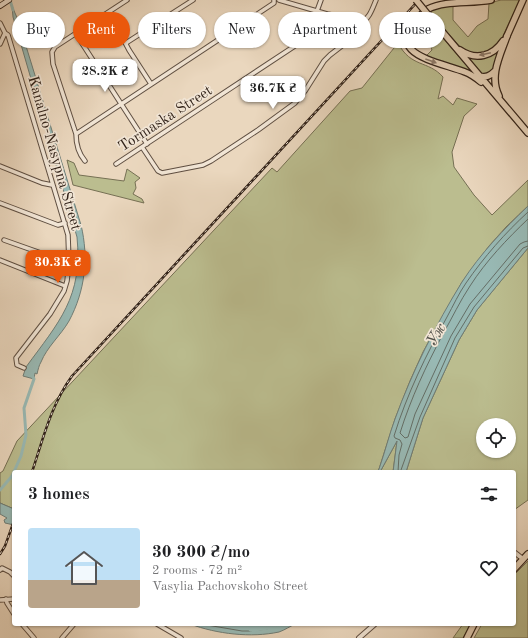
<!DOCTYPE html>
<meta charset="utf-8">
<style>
body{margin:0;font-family:"Old Standard TT",serif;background:#f6f6f6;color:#202124;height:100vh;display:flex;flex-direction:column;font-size:15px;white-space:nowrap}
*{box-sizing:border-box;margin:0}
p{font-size:13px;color:#757577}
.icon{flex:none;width:22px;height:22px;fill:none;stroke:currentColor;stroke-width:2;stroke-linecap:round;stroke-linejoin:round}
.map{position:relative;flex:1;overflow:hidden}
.side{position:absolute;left:12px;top:470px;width:504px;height:156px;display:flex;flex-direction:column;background:#fff;border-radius:4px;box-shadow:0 1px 3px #0004}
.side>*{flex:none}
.hud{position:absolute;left:12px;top:12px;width:504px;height:36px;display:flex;gap:8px}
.buttons{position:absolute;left:476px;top:418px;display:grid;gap:8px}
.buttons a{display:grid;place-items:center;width:40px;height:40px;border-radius:50%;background:#fff;box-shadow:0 1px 3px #0004;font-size:20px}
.price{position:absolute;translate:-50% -34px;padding:0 9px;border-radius:8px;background:#fff;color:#222;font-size:13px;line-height:26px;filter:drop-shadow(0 1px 2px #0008)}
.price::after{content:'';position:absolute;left:50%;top:24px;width:12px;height:9px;margin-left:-6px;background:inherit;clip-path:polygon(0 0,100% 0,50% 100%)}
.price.on{background:#ea580c;color:#fff}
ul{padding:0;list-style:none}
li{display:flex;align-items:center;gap:12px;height:100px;padding:0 16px}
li+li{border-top:1px solid #e0e0e0}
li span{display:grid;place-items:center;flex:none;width:112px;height:80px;border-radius:4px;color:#555}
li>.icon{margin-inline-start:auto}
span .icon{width:48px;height:48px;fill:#fffc;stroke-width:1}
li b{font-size:17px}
h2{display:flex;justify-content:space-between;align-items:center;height:48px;padding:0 16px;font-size:17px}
.pill{padding:0 14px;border-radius:18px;background:#fff;box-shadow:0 1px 3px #0004;font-size:14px;line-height:36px}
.pill.on{background:#ea580c;color:#fff}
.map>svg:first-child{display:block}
</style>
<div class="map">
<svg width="528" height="638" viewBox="0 0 528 638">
<rect width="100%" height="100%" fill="#ead7be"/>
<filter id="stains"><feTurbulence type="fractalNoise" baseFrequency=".005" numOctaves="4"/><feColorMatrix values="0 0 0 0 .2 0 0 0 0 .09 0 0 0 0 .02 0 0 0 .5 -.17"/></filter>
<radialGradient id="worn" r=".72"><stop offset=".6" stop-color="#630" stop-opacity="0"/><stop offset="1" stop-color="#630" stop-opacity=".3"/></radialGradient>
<!-- green -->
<path fill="#bbbd8f" stroke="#767054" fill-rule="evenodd" d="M501,0H520L499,44L489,52L473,54L463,50L432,15L431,10L438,6L453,5V20L468,37L477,26L488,19L489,3Z
M424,16L473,73L425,57L432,50C429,41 425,39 416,37L410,44V30Z
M398,43C411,68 428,60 443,77L438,99L443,96L453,105L457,98L477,104L464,116L452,152L454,167L474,195L492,215L528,180V206L506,227L489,246L462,282L423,352L410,381L395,419L379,469L377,472H14V509L0,503V473L3,471L17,441L272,168L277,172L350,91L362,88Z
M498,49L500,50C497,59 495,74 482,74L468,57Z
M67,160L74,163L79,175L124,181L127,169L140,178L135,182L136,188L133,194L142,199L144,203L73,185Z
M528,248V500L514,510V472H406L423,418L459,340L477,310ZM483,425H509V451H483Z
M397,441L393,472H380Z
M528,561V638H474L482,624H514V575Z
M463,624H471L463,638H453Z"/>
<!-- water -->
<path fill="#98b9b4" stroke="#6f7d76" d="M12,6L18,20L81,225C89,258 85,291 69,321C61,335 47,347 41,362C39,365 38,370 37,374L35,373L34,379L23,376L26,367C59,322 83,297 77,237L13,17Z
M528,206V248L477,310L459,340L423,418L406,472H393L397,441L380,472H377L379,469C385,452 389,435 395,419C412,372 436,324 462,282C480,254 504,229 528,206Z
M0,503L14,509V525L5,523L4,520L7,518L0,514Z
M190,624H263L257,629L259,630L267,629L277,624H296C290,626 285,630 279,632C251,638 217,634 190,624Z"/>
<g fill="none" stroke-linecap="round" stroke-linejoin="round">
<!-- shore -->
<path stroke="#646e66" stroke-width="1" d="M528,219C507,239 486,261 470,286C460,301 452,318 443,334C426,366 411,398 400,433L405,438L408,437L415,414L451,336L470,304L520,244L524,242L528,241
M398,472L399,455L402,444L400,440L395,438L394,436C407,394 426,355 447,317C453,306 459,293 466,283C484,257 505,233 528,212
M402,472L401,470L420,417L455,338L474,307L523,248L528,246
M201,624L242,631H252L256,624"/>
<!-- canal -->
<path stroke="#98b9b4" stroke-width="3" d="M10,0L13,10
M0,490L12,476L21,456L26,435L24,408L34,379L33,377"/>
<!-- river -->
<path stroke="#98b9b4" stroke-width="5.5" d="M251,629L275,626L280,624"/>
<defs>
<path id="minor" d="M317,11L321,0
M327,14L355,19L360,24
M109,16L112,22L120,33L129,50L151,84
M0,23L5,33L8,35L68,235L69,263L67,281L64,291L50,314L16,358L17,365L24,368
M76,34L147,144
M126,43L193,0
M0,44L5,33
M76,134L274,3V0
M142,147L158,171L162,173L203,165L211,161L258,130L295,103L305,91L324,61L330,55L352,38L359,30L360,24C369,19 372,10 376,0
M85,161C79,154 76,144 76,134L53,64L52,52L55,47L127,0
M116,164L325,26L329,22L327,14L279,0
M0,166L42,183L52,185
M0,203L58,225L65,223
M4,240L69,263
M0,260L65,286
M0,570L2,568L10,572L14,576
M6,599L7,603L14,614
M0,600L14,599
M22,624L34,638
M157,624L181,638
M62,638L74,624"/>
<path id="tertiary" d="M514,552L523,559
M359,638L375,624"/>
<path id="secondary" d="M0,6L9,0"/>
<path id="primary" d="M507,36L523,0"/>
<path id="trunk" d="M428,9C446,0 470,4 491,0
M423,13C378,54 437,61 465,72C471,74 476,78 481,82
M429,16L528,133
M460,50C476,61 493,56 503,41
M479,76C486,78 490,76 495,71
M499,96C489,76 500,56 507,36
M514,569L528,554
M467,638L474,624"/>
</defs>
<!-- minor casing -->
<use href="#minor" stroke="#5f4f42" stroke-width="5.5"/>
<!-- tertiary casing -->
<use href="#tertiary" stroke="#5f4f42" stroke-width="6"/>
<!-- secondary casing -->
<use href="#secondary" stroke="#312219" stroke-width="6"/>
<!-- primary casing -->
<use href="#primary" stroke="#312219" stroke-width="8"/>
<!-- trunk casing -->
<use href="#trunk" stroke="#312219" stroke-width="8"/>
<!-- minor -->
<use href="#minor" stroke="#f1e5d5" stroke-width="3.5"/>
<!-- tertiary -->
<use href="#tertiary" stroke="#f1e5d5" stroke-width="4"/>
<!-- secondary -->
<use href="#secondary" stroke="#f1e5d5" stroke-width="4.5"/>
<!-- primary -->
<use href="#primary" stroke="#ead7be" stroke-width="5.5"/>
<!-- trunk -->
<use href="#trunk" stroke="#ead7be" stroke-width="5.5"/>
<defs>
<path id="rail" d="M32,472C43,439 51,405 72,376L419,0
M0,554L5,546L14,521"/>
</defs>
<!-- rail casing -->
<use href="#rail" stroke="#312219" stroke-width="2.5"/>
<!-- rail -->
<use href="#rail" stroke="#f1e5d5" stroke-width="1" stroke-dasharray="3" stroke-linecap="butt"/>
<defs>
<path id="trunk-bridge" d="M416,0L429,16"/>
</defs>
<!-- trunk-bridge casing -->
<use href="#trunk-bridge" stroke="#312219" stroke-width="8" stroke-linecap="butt"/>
<!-- trunk-bridge -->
<use href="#trunk-bridge" stroke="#ead7be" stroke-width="5.5"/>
</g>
<!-- one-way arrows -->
<defs><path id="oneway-solid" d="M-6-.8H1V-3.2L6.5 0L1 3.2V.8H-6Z"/></defs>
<g fill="#8e7c6c">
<use href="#oneway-solid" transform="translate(485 54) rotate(168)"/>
<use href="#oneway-solid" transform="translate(431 61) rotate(20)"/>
</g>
<g text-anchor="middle" stroke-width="3.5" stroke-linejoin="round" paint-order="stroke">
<!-- street labels -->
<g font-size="15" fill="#312219" stroke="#f1e5d5">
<text transform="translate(165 118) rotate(-33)" y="5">Tormaska Street</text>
<text transform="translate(55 153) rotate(74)" y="5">Kanalno-Nasypna Street</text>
</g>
<!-- water labels -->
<g font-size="16" font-style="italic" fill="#504f48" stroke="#f1e5d5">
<text transform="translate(435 334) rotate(-60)" y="6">Уж</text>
</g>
</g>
<rect width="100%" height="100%" filter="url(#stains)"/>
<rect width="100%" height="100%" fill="url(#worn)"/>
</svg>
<div class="buttons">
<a><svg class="icon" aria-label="locate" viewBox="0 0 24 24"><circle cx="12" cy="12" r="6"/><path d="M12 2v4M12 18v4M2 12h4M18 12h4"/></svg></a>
</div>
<b class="price" style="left:105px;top:93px">28.2K ₴</b>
<b class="price" style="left:273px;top:110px">36.7K ₴</b>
<b class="price on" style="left:58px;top:284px">30.3K ₴</b>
<div class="hud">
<a class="pill">Buy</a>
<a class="pill on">Rent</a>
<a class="pill">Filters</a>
<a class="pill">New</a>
<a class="pill">Apartment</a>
<a class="pill">House</a>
</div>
<section class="side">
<h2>3 homes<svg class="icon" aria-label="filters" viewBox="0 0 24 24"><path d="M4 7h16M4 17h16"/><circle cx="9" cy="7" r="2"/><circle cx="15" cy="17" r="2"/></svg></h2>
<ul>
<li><span style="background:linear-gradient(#bfe0f5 65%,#b9a48a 0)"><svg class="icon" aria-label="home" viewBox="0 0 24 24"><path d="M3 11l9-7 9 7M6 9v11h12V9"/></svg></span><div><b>30 300 ₴/mo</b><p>2 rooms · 72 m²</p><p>Vasylia Pachovskoho Street</p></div><svg class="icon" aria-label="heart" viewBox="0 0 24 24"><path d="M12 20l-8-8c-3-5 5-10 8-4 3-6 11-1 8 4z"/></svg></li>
</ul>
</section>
</div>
